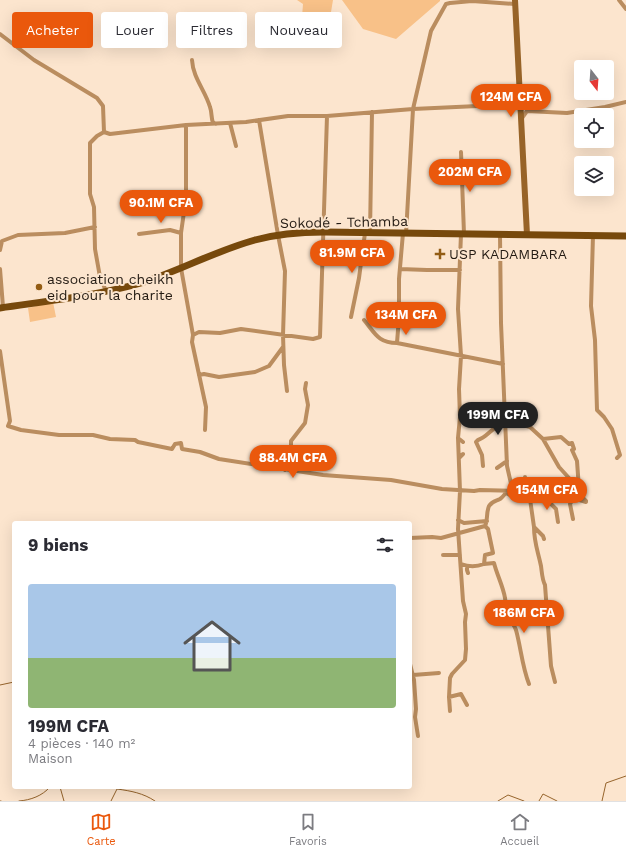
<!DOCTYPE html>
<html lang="fr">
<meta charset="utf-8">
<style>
body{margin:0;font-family:"Work Sans",sans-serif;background:#f7f7f7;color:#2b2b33;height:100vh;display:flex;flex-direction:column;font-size:15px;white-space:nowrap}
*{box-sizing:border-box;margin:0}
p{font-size:13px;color:#7c7c81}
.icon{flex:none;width:22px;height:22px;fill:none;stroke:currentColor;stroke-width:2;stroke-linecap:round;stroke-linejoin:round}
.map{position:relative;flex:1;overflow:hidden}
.panel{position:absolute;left:12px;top:521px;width:400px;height:268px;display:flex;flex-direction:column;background:#fff;border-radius:4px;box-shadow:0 4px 16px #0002}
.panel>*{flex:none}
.banner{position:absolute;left:12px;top:12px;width:400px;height:36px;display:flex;gap:8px}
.needle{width:26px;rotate:163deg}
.fabs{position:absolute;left:574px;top:60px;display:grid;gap:8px}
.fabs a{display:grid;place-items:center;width:40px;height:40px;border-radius:4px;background:#fff;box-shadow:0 4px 16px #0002;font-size:20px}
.price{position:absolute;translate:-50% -34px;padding:0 9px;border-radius:14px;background:#ea580c;color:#fff;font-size:13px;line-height:26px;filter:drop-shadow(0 1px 2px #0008)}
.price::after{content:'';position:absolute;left:50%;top:24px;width:12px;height:9px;margin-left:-6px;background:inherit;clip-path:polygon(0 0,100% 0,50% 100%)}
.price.current{background:#222;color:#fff}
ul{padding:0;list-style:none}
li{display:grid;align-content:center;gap:8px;height:212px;padding:0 16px}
li span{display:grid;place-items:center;height:124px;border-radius:4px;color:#555}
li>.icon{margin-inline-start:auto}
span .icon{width:72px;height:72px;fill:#fffc;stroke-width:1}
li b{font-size:17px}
h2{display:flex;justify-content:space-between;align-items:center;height:48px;padding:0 16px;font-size:17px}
.tag{padding:0 14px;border-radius:4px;background:#fff;box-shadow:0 4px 16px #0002;font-size:14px;line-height:36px}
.tag.current{background:#ea580c;color:#fff}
.dock{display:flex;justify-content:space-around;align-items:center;height:56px;border-top:1px solid #e1e1e2;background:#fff;font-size:11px;color:#7c7c81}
.dock a{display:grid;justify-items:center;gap:2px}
.dock .current{color:#ea580c}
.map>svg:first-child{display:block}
</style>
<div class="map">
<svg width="626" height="801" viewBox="0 0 626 801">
<rect width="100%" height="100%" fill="#fce5ce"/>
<!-- green -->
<path fill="#f8c188" d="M297,0H333L329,24L311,26L302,17L303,4Z
M342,0H440V1L396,39L363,29Z
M53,302L56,317L30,322L28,308Z"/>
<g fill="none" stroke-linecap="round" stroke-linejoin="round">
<!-- stream -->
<path stroke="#96642c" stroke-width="1" d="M0,685L14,682
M60,787L64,801
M0,801H1
M19,801C31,800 42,796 50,787
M111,801L117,789C131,791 143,793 155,801
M498,801L508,795L524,801
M539,801L543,794L557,801
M602,801L606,783L626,776"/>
<!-- street -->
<path stroke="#ba8d5f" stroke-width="4" d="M619,0L626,9
M0,34L34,60L97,98L103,106L104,132
M192,60C193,78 205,90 210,107C212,112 211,118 213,123L216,124
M522,118L527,111L567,113L605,107L626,102
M259,120L278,235L285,271L283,335L284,365L287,391
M230,123L236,146
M186,125V198L181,233V268L193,335
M461,152L464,234
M370,233L372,112
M403,233L399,279V317L397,343L503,364
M139,234L170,230L181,233
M406,234L413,109L431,31L446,4L450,3L472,1L515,4
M461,234L458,309L461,356L459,389L460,417L458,438L460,491L458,529L463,601L466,614L465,622L466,649L465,660L452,674L450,678L449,697L461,694L467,705
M500,235L501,323L507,466L512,488L516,491
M593,235L591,306L595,340L597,410L604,417L612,429L620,455L617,458
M0,250L2,241L18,235L65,233L95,227
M0,269L3,307
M400,269L427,270H460
M106,291L100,277L95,249L94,207L90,194V143L97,136L104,132L110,134L186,125L246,122L288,116H327L413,109L521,104
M351,317L359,278L365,233
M364,320C375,333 378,343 397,343
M0,351L10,421L8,426L21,430L59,435H93L110,439L135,440L138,442L172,449L175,444L181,443L182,449L200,452L219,459L323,475L391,480L442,489L474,491L480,490L516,491L525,494L553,498H573L586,502
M199,375L204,374L219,377L255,372L269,366L283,347
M506,411L520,424L530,427L543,439L561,437L569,444L572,443L574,449L572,450L577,461L579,489L570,504L573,519
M460,417L463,418L478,416L481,421
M205,430L206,407L192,342L193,335L199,332L220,333L241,329L313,339L320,337L327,116
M458,438L463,442
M543,439L559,467L579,489L581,496L586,501
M459,458L463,454
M483,466L482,455L476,442L478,440C485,438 489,432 495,428C499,425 503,425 506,421
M497,468L507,461
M285,470L291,464V441L305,423L308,405L305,389L306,383
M525,477V494L530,499L534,527L543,536L544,539
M544,497L556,509L558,522
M458,520L464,523L487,521
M485,526L488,529L493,553L485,555L484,564L494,563C497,575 503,586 505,598C506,603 505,609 507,614C509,619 514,624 516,630C521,648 522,666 529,684
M534,527C534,543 538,551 541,566C542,573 542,579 545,585L551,666L555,682
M410,538L432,537L441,538L485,526C488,520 486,513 489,506C492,501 496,501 500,499C503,497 505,494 507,491L508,494L512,496
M443,555H460
M461,564C469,567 476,567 484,564
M467,566V570L468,573
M410,664L414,680L416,709L415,717L418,736
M413,675L439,673
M449,697L450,711"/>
<!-- secondary -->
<path stroke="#976328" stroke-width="6" d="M515,0L527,235"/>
<!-- primary -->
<path stroke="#77490c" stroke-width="7" d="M0,308C47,301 95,296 141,283C179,271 215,251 255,240C277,234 300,232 324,232L626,236"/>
</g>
<!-- markers -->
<g fill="#935c14" stroke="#fce5ce" stroke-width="1.5">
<path d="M438 248h4v4h4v4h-4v4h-4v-4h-4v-4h4z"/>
<circle cx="39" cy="287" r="4"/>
</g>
<g text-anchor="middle" stroke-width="4" stroke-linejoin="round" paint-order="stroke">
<!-- street labels -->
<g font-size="14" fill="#241b13" stroke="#fce5ce">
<text transform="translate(344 222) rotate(-1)" y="5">Sokodé - Tchamba</text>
</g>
<!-- poi labels -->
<g font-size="14" fill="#241b13" stroke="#fce5ce" text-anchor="start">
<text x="449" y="259">USP KADAMBARA</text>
<text x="47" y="284">association cheikh<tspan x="47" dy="16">eid pour la charite</tspan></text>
</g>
</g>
</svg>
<div class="fabs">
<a><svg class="needle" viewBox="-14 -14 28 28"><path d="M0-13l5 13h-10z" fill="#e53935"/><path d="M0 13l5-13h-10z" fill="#7c7c81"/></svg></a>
<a><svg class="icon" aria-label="locate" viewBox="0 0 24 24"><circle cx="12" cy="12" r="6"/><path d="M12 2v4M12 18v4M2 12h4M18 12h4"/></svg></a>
<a><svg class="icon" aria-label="layers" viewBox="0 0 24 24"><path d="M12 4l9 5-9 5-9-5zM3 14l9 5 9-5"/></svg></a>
</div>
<b class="price" style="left:511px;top:118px">124M CFA</b>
<b class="price" style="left:470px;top:193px">202M CFA</b>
<b class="price" style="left:161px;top:224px">90.1M CFA</b>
<b class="price" style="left:352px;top:274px">81.9M CFA</b>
<b class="price" style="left:406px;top:336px">134M CFA</b>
<b class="price current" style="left:498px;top:436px">199M CFA</b>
<b class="price" style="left:293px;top:479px">88.4M CFA</b>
<b class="price" style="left:547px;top:511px">154M CFA</b>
<b class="price" style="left:524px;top:634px">186M CFA</b>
<div class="banner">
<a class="tag current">Acheter</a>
<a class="tag">Louer</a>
<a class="tag">Filtres</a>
<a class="tag">Nouveau</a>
</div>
<section class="panel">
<h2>9 biens<svg class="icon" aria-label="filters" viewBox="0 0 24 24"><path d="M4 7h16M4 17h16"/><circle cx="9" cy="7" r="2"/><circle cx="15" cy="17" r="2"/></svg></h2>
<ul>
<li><span style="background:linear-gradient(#a9c7e8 60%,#8fb573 0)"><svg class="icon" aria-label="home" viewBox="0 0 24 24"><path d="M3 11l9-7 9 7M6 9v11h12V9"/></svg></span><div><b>199M CFA</b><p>4 pièces · 140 m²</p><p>Maison</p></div></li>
</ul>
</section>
</div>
<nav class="dock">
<a class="current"><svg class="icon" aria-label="map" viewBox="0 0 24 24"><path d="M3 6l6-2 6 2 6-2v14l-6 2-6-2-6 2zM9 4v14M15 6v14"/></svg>Carte</a>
<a><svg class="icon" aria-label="saved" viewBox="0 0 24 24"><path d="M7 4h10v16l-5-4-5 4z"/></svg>Favoris</a>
<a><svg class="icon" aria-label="home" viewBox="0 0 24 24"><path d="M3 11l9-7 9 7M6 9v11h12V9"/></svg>Accueil</a>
</nav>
